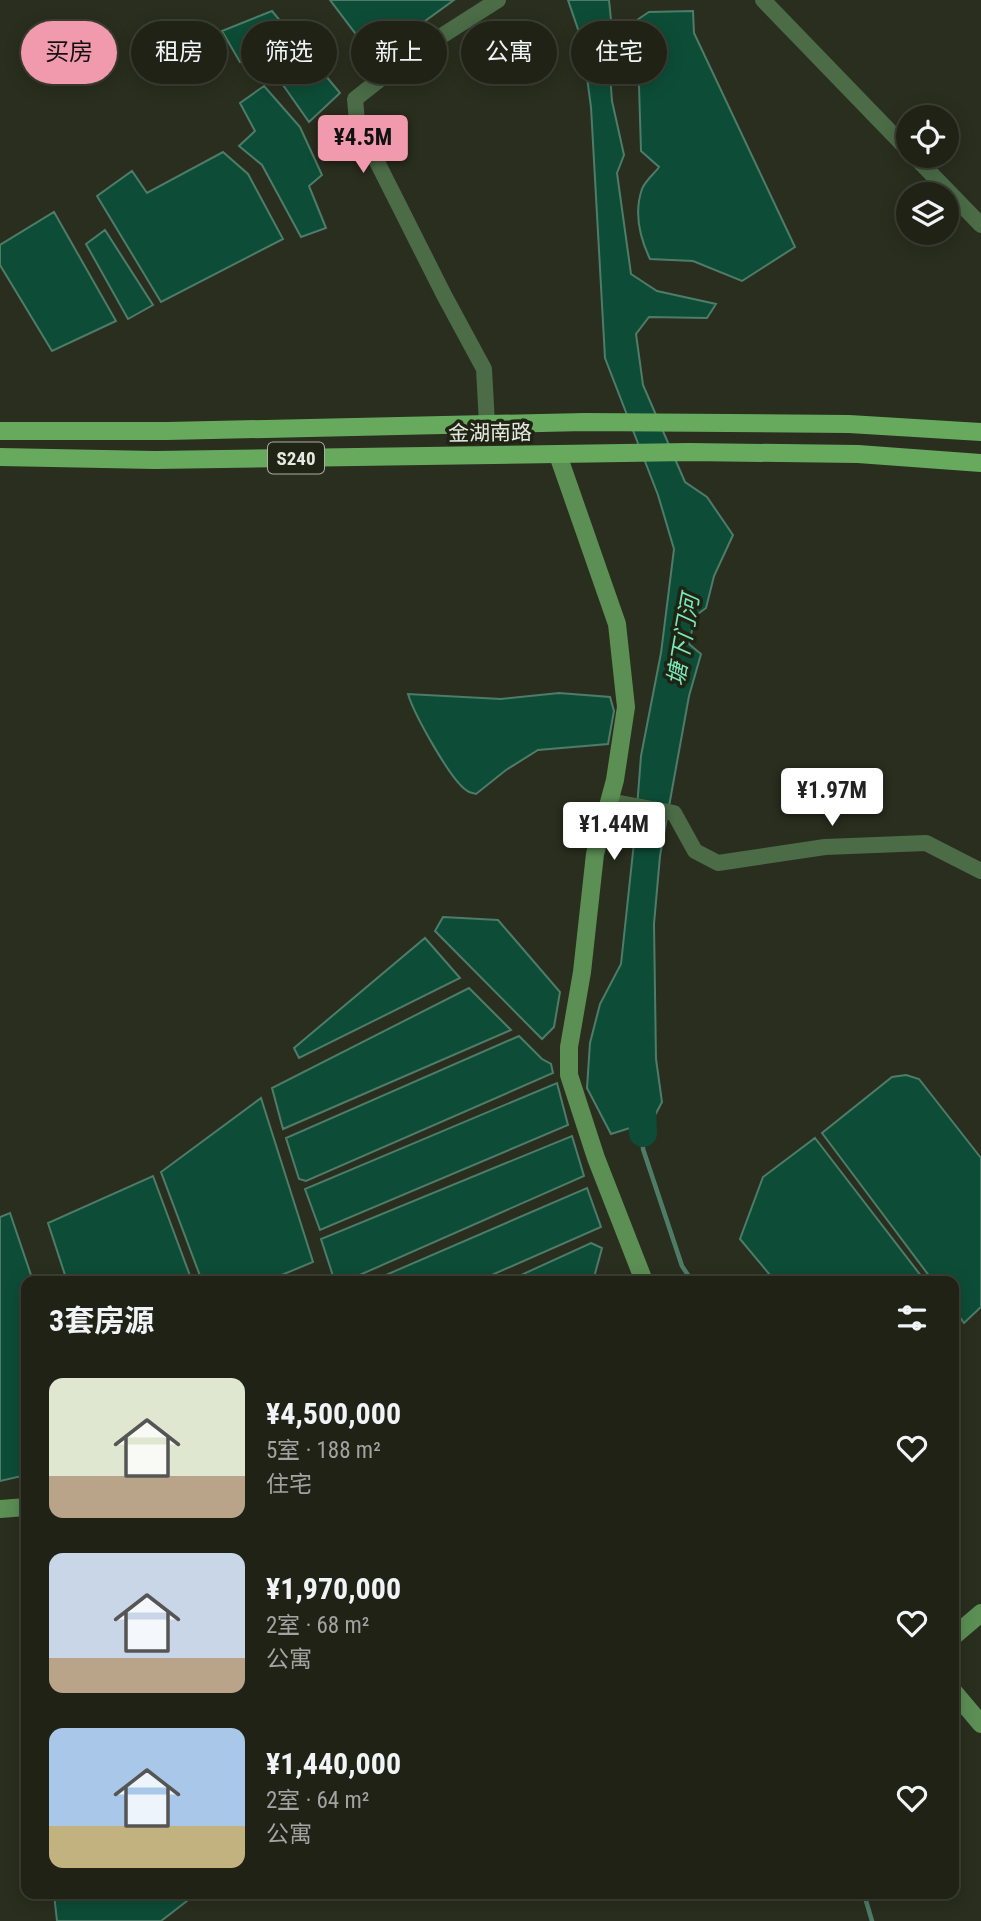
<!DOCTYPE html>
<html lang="zh">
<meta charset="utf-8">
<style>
body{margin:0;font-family:"Roboto Condensed","Noto Sans SC",sans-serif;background:#2d2f23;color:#f1f3f6;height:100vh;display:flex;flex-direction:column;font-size:26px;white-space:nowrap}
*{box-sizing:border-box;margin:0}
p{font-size:23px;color:#a2a4a1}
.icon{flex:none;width:38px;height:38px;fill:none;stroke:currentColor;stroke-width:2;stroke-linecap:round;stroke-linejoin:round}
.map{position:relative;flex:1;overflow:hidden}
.side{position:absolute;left:21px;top:1276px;width:938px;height:623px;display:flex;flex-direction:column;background:#202216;border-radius:14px;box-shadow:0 4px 18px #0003,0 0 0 2px #3d3f35}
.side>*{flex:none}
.guide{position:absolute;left:21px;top:21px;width:940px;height:63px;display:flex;gap:14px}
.controls{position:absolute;left:896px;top:105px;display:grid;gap:14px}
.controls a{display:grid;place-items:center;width:63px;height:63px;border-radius:50%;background:#202216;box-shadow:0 4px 18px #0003,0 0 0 2px #3d3f35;font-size:35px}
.price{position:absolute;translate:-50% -60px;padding:0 16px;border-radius:7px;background:#fff;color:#222;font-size:23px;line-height:46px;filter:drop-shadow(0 2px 4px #0008)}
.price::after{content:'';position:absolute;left:50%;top:42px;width:21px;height:16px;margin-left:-10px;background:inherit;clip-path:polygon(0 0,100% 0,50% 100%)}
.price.current{background:#f29aad;color:#111}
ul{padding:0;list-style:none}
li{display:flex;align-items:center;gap:21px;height:175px;padding:0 28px}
li span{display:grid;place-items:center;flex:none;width:196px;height:140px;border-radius:14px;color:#555}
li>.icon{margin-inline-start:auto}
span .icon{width:84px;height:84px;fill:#fffc;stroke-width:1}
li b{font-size:30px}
h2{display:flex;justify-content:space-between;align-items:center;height:84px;padding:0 28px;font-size:30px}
.pill{padding:0 24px;border-radius:32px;background:#202216;box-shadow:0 4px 18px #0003,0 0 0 2px #3d3f35;font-size:24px;line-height:63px}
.pill.current{background:#f29aad;color:#111}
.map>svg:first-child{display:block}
</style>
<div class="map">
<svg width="981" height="1921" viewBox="0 0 981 1921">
<rect width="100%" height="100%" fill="#2a2e1e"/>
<!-- water -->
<path fill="#0d4d37" stroke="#4e7c69" stroke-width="2" d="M330,0H454L374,58Z
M568,0H609L611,20L608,48L612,101L624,155L617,173L631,274L657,291L716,304L707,318L649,317L636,334L643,385L685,482L707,497L733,535L714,576L706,608L695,616L689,644L701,654L689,696L660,856L654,924L656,1059L662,1102L652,1121L611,1134L587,1088L590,1043L600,1004L621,964L635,833L641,756L661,653L674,549L658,495L605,358L591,107L582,41Z
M272,11L340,93L309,122L271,68L240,62L222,31Z
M693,11L694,33L795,247L742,281L693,261L650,259C640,238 634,212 642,189C645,181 654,174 659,167L641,151L637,20L649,12Z
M264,86L300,127L322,175L309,186L326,228L301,237L262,165L239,146L255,131L240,103Z
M223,152L248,174L283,239L161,302L97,196L132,171L147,193Z
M54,212L116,321L52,351L0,265V245Z
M105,230L153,305L128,319L86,244Z
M559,693L610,697L614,711L608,744L538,750L506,770L476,794C473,793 469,793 466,790C450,779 414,714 408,694L501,699Z
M443,917L498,920L560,992L554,1027L542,1039L435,931Z
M425,938L460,978L299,1058L294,1048Z
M469,988L511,1030L283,1129L272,1088Z
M519,1036L542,1059L551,1064L553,1073L306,1181L299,1179L286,1138Z
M906,1075L919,1079L981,1158V1307L964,1323L954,1309V1281H933L822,1133L892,1077Z
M557,1083L568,1125L320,1230L305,1189Z
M261,1098L313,1262L267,1281H202L161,1172Z
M572,1136L584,1176L346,1281L334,1279L321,1239Z
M815,1138L925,1281H775L740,1239L763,1177Z
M153,1176L192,1281H67L48,1223Z
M587,1188L601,1227L478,1281H372Z
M10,1213L33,1281H26V1475L0,1481V1217Z
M591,1243L602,1248L593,1281H508Z
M54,1894H196L161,1921H57Z"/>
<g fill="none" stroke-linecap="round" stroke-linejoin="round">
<!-- stream -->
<path stroke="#4e7c69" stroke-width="4.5" d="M643,1133V1149L682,1266L692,1281
M864,1894L872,1921"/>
<!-- river -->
<path stroke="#0d4d37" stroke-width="28" d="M641,1087L643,1133"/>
<!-- street -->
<path stroke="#4b6c47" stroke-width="16" d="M763,0L908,150
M914,156L981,225
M487,424L484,369L444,295L357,122L355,99L407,58L498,0
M609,801L674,813L695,851L718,863L825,847L926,843L981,871"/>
<!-- secondary -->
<path stroke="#5b8f54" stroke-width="18" d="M558,455L617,624L626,707L615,780L595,854L582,972L569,1047V1075L596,1158L644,1281
M0,1509L26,1507
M954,1636L981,1613
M954,1692L981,1724"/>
<!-- primary -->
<path stroke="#67aa5e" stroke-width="18" d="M0,431H167L585,422L849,424L981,432
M0,457L155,460L689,452L858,454L981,463"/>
</g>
<g text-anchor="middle" stroke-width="7" stroke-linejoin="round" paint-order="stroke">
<!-- shield labels -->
<rect fill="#202415" stroke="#abaea2" stroke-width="2" x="268" y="442.5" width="56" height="31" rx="5"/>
<g font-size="19" font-weight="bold" fill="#e6e9df">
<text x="296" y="465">S240</text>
</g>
<!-- street labels -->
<g font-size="21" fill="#e6e9df" stroke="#202415">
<text transform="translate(490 433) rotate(-1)" y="7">金湖南路</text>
</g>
<!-- water labels -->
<g font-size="23" font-style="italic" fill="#7be8ba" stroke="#202415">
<text transform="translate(683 640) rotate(-80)" y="8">塘下门河</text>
</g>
</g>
</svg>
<div class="controls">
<a><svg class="icon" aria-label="locate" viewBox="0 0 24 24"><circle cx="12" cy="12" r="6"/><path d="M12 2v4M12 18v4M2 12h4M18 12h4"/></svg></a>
<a><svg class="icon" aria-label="layers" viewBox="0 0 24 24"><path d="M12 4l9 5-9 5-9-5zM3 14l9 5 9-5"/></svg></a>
</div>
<b class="price current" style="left:363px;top:175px">¥4.5M</b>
<b class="price" style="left:832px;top:828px">¥1.97M</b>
<b class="price" style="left:614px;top:862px">¥1.44M</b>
<div class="guide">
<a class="pill current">买房</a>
<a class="pill">租房</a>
<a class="pill">筛选</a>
<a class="pill">新上</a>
<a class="pill">公寓</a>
<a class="pill">住宅</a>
</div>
<section class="side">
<h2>3套房源<svg class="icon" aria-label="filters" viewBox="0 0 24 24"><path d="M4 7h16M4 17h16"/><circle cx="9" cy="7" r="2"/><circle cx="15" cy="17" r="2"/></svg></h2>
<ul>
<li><span style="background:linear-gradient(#dfe7d0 70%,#b9a48a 0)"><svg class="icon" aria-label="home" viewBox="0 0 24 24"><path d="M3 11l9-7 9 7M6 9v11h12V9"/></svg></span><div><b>¥4,500,000</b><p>5室 · 188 m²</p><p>住宅</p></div><svg class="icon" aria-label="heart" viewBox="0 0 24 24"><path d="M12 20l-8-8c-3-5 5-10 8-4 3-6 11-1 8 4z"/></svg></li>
<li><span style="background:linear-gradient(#c9d6e8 75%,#b9a48a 0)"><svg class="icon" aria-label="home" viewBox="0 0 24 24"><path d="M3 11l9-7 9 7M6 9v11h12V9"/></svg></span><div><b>¥1,970,000</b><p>2室 · 68 m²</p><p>公寓</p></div><svg class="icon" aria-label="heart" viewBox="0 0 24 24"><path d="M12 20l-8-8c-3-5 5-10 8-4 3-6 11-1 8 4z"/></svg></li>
<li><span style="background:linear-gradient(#a9c7e8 70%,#c2b280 0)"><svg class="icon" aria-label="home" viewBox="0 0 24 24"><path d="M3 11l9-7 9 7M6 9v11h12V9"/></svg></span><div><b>¥1,440,000</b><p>2室 · 64 m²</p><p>公寓</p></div><svg class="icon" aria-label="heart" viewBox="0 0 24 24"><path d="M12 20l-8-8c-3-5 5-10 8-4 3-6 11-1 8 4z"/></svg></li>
</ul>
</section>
</div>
